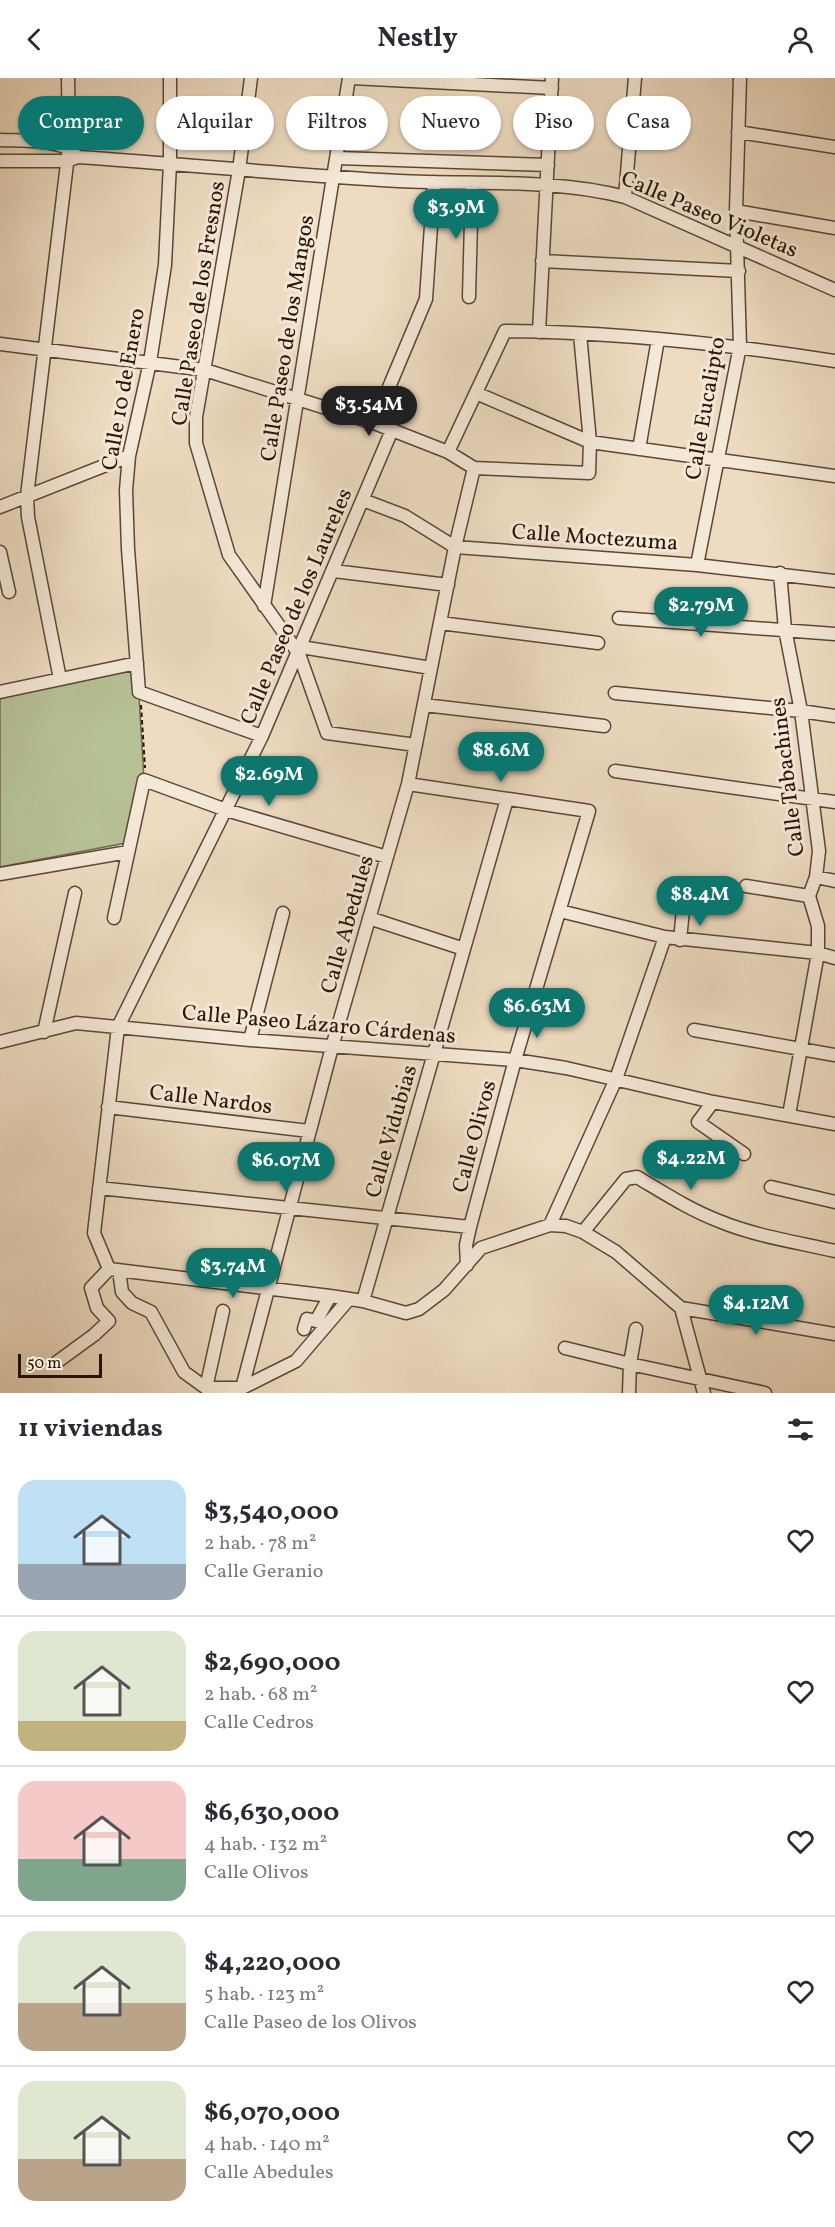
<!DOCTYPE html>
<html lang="es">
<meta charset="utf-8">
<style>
body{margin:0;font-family:Vollkorn,serif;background:#f7f7f7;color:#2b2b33;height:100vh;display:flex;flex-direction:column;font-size:22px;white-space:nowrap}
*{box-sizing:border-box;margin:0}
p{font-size:20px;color:#7c7c81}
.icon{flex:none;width:33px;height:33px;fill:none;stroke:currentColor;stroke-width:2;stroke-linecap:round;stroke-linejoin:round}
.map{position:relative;height:1315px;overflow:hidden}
.details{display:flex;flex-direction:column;background:#fff;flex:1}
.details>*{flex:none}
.guide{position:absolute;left:18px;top:18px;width:800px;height:54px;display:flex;gap:12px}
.scale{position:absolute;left:18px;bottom:15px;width:84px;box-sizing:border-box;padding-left:6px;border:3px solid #2d1407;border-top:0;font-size:16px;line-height:21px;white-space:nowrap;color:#2d1407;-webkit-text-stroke:4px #f4e8d7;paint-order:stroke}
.price{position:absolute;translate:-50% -51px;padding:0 14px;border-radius:21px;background:#0f766e;color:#fff;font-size:20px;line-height:39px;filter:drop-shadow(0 2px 3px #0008)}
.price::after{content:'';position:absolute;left:50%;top:36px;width:18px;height:14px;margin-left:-9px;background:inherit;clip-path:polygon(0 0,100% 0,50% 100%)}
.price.on{background:#222;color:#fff}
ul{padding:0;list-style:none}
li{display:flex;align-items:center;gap:18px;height:150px;padding:0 18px}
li+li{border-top:2px solid #e1e1e2}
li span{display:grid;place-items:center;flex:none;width:168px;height:120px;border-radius:18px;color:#555}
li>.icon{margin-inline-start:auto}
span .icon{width:72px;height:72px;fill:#fffc;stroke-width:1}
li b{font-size:26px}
h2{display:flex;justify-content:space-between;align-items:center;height:72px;padding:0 18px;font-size:26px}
.chip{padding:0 21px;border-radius:27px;background:#fff;box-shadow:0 2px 4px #0004;font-size:21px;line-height:54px}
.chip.on{background:#0f766e;color:#fff}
header{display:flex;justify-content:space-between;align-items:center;height:78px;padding:0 18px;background:#fff;font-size:27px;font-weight:700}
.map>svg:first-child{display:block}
</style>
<header><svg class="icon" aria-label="back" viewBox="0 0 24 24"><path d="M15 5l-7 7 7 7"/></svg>Nestly<svg class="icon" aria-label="person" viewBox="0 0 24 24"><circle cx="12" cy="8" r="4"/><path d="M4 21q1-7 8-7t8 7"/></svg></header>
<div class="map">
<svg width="835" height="1315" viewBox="0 0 835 1315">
<rect width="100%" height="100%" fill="#eedcc2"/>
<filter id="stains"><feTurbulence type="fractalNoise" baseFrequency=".00333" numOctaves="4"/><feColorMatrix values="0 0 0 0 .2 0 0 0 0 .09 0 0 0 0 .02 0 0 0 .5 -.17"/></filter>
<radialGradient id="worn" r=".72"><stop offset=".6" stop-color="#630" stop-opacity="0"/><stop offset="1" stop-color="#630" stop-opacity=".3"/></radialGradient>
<!-- green -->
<path fill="#b6c195" stroke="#726a4e" stroke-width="1.5" d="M137,585L144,702L131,764L0,789V614Z"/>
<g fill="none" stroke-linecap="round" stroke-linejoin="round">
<defs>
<path id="minor" d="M170,0V85L165,187L150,284L129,378L126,412L128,471L139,614L262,658
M251,0L239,92L196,339V365L229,477L299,576L327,655L416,667
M352,0L552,10
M738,54L835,69
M0,62C18,63 62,61 74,75
M338,80L548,87
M0,83H68L77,79C184,86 291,97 399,103C474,107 552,100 625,119L835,212
M625,119L635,0
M736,133L835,150
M542,183L739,193
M469,219L472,106
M539,254L552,0
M0,266L205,292L374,345L448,374L474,390L589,395L590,364L580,256
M476,315L590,364L835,398
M374,345L426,221L434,104
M639,371L658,261
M448,374L505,253C616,254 726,266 835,283
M363,422L405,438L455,469L697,487L835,503
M0,429L129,378
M0,474L9,514
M697,487L740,268L736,133L740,0
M334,493L448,507
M780,495L785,551L801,633L819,773L816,799L809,818L818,848V875L789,1037
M264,528L349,0
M619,540L835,556
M440,545L598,565
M301,569L431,590
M60,601L28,439L27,418L69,69L68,0
M0,614L137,585
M615,615L801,633L835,638
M424,627L604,648
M615,693L835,724
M408,706L589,733L515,982L470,1149L466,1167L467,1187
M0,796L128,774
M816,799L835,803
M746,808L809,818
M560,833L665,859L818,875L835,880
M114,840L144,702L226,732L387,779
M369,840L464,871
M680,862L685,812
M694,952L835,977
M44,954L75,815
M250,962L283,835
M0,964L76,945L250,962L515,982L566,990L713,1024L835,1046
M713,1024L698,1044L744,1076
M108,1029L309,1053
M771,1109L835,1124
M99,1110L470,1149
M550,1147L616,1001L665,859
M583,1154L626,1101L637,1099C664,1115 690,1132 719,1143C755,1158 796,1164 835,1173
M109,1191L94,1155L118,949L262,658L392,352
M109,1191L330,1218L363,1223L406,1235L419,1231L444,1212L481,1170L550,1147L566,1148L583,1154L616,1174L681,1230L835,1256
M119,1193L122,1214L132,1225L151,1234L184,1294L206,1310H242L296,1283L349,1221
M363,1223L507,721
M681,1230L704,1315
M304,1251L307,1241L316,1243L330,1218
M565,1270L630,1286L765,1315
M57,1284L94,1257L109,1243L97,1230L91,1210L109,1191
M206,1310L223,1233
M242,1310L332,969L408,706L455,469L474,390
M629,1315L630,1286L636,1251"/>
</defs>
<!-- minor casing -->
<use href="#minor" stroke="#5d4636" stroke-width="15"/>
<!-- path -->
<path stroke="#2d1407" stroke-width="2" stroke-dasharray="4.5 3" stroke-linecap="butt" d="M141,627L145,690"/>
<!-- minor -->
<use href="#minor" stroke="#f4e8d7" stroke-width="12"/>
</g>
<g text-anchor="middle" stroke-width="6" stroke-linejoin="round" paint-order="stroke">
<!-- street labels -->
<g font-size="22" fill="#2d1407" stroke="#f4e8d7">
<text transform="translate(710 135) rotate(23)" y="8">Calle Paseo Violetas</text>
<text transform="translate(197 225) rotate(-81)" y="8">Calle Paseo de los Fresnos</text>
<text transform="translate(286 260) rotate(-81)" y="8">Calle Paseo de los Mangos</text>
<text transform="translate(122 311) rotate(-80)" y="8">Calle 10 de Enero</text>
<text transform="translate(704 330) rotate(-80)" y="8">Calle Eucalipto</text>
<text transform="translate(595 458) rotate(4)" y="8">Calle Moctezuma</text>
<text transform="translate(295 528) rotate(-67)" y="8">Calle Paseo de los Laureles</text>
<text transform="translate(786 699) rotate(-97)" y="8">Calle Tabachines</text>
<text transform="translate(346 846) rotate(-74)" y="8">Calle Abedules</text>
<text transform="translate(319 945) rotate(5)" y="8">Calle Paseo Lázaro Cárdenas</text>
<text transform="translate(211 1020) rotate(7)" y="8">Calle Nardos</text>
<text transform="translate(390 1053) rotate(-74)" y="8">Calle Vidubias</text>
<text transform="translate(473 1058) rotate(-75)" y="8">Calle Olivos</text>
</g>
</g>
<rect width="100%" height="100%" filter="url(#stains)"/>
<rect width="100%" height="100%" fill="url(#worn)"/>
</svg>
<div class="scale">50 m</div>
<b class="price" style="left:456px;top:162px">$3.9M</b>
<b class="price on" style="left:369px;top:359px">$3.54M</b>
<b class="price" style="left:701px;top:560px">$2.79M</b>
<b class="price" style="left:501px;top:705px">$8.6M</b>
<b class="price" style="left:269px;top:729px">$2.69M</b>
<b class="price" style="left:700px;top:849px">$8.4M</b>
<b class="price" style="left:537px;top:961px">$6.63M</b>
<b class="price" style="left:691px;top:1113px">$4.22M</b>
<b class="price" style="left:286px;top:1115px">$6.07M</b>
<b class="price" style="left:233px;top:1221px">$3.74M</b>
<b class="price" style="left:756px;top:1258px">$4.12M</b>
<div class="guide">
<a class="chip on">Comprar</a>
<a class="chip">Alquilar</a>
<a class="chip">Filtros</a>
<a class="chip">Nuevo</a>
<a class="chip">Piso</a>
<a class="chip">Casa</a>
</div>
</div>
<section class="details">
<h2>11 viviendas<svg class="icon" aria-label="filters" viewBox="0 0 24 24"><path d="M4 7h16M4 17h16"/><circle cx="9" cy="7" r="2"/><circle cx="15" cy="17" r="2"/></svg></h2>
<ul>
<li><span style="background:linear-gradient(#bfe0f5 70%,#9aa5b1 0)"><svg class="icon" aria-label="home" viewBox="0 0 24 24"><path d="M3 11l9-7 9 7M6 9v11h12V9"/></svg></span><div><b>$3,540,000</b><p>2 hab. · 78 m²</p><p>Calle Geranio</p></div><svg class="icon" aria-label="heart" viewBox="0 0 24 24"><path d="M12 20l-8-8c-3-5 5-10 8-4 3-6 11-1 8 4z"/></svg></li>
<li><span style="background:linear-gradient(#dfe7d0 75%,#c2b280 0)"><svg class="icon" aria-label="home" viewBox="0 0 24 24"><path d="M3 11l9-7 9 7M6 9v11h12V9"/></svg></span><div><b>$2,690,000</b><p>2 hab. · 68 m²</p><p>Calle Cedros</p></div><svg class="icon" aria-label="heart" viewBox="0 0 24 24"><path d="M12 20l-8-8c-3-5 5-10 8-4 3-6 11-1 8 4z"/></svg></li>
<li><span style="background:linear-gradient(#f6c9c9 65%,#7fa58c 0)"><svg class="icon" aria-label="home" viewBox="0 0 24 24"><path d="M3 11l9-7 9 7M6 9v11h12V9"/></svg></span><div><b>$6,630,000</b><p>4 hab. · 132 m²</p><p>Calle Olivos</p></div><svg class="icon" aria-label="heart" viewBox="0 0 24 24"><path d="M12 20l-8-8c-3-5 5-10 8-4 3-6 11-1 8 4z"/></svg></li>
<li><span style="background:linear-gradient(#dfe7d0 60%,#b9a48a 0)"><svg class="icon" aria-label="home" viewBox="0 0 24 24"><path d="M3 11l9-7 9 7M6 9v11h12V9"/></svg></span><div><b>$4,220,000</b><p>5 hab. · 123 m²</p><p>Calle Paseo de los Olivos</p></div><svg class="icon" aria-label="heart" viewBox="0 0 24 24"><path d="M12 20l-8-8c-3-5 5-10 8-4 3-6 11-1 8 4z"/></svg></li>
<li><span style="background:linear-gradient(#dfe7d0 65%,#b9a48a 0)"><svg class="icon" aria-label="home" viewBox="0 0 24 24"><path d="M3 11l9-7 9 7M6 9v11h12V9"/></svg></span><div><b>$6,070,000</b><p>4 hab. · 140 m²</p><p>Calle Abedules</p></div><svg class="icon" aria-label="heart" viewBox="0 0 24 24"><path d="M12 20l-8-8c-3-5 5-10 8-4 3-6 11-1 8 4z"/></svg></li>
</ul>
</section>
